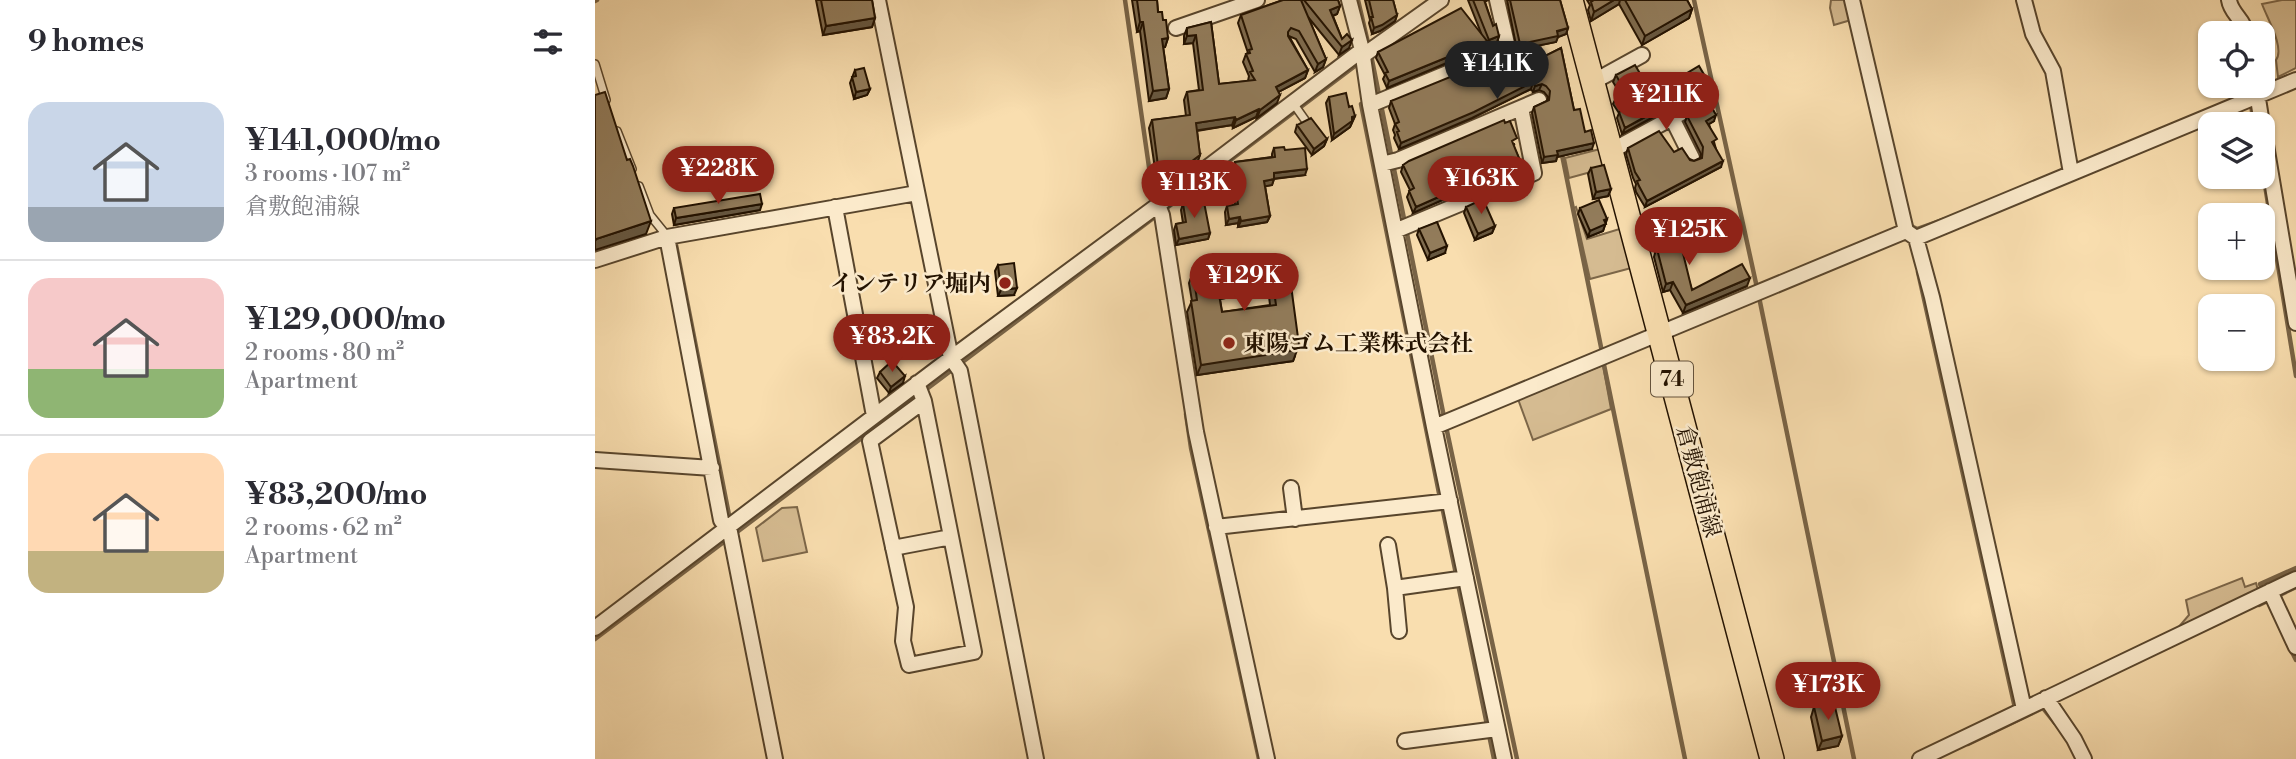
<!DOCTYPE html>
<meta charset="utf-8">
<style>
body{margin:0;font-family:"Libre Bodoni","Noto Serif JP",serif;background:#f2f2f3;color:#2b2b33;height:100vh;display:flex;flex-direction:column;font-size:26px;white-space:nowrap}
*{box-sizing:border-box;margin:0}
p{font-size:23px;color:#7c7c81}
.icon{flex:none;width:38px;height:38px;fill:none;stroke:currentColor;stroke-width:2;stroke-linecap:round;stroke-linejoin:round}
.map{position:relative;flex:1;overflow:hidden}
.sheet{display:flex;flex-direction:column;background:#fff;width:595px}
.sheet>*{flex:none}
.tools{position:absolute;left:1603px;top:21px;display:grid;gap:14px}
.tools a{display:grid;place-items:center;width:77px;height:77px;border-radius:14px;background:#fff;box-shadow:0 2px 5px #0004;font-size:35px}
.price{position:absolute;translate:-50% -60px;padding:0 16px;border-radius:24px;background:#8f2418;color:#fff;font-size:23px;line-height:46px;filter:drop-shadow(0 2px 4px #0008)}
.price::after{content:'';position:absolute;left:50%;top:42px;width:21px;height:16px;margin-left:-10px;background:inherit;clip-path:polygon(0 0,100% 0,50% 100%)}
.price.current{background:#222;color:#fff}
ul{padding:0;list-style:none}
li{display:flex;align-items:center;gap:21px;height:175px;padding:0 28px}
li+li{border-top:2px solid #e1e1e2}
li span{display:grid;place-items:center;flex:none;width:196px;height:140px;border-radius:21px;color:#555}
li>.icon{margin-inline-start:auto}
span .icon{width:84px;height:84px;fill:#fffc;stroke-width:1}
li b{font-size:30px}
h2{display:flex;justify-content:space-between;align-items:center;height:84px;padding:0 28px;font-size:30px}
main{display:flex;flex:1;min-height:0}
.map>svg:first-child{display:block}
</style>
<main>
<section class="sheet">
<h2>9 homes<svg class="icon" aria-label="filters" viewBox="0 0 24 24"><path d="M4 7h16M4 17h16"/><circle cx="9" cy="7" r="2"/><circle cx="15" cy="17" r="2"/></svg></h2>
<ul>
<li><span style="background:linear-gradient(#c9d6e8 75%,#9aa5b1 0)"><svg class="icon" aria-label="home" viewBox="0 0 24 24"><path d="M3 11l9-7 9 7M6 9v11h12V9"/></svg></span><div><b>¥141,000/mo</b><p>3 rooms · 107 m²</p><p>倉敷飽浦線</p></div></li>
<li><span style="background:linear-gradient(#f6c9c9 65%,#8fb573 0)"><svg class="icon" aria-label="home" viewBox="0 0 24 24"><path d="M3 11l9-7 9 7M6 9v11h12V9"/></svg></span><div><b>¥129,000/mo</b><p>2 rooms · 80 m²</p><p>Apartment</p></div></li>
<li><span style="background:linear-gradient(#ffd9b3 70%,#c2b280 0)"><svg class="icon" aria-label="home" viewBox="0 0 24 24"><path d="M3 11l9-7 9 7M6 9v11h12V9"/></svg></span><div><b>¥83,200/mo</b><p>2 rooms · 62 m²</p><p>Apartment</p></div></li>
</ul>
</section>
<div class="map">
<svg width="1701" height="759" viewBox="0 0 1701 759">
<rect width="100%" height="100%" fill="#f9deaf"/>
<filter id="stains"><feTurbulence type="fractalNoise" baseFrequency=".00286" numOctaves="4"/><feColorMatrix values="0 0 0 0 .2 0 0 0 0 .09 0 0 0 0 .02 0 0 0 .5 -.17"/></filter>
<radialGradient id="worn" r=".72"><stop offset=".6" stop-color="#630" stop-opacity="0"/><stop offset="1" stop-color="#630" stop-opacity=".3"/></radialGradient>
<!-- green -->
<path fill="#d5bb91" stroke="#7c6648" stroke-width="2" d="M1236,0H1251L1256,20L1239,25L1235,8Z
M1687,0H1701V68L1683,77L1681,60C1690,48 1672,18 1667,4Z
M1009,148L1014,167L974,178L970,158Z
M981,207L992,239L1031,227L1040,267L995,279L979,208Z
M1008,365L1016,409L938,440L923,399Z
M202,507L212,552L168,561L161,528L187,508Z
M1647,578L1650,587L1661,583L1663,590L1582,629L1594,615L1591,600Z"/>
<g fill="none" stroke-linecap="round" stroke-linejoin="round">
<!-- stream -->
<path stroke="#786346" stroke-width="4.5" d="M530,0L558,195L556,204
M763,0L774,47
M1099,0L1164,297L1259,759
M0,1L2,0
M943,41L948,63
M776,55L849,417L922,759
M1653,86L1659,124
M766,104L845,498
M966,150L1007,352
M1668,173L1701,376
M1316,226L1322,229L1350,219
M81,245L134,515
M1323,272L1420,708
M1008,360L1090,759
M591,414L596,448L664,759
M847,506L899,759
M1669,593L1665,584L1701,568
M1664,605L1701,587
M0,639L760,66
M1695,648L1701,660
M1448,708L1460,723
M1373,744L1454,705"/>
<defs>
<path id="lane" d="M0,64L11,100
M698,103L710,120
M22,131L37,169
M44,186L55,215L72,236"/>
<path id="street" d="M283,0L356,358L365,371L441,759
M754,0L767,50L775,105L839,427L909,759
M1257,0L1311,231L1321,238L1337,297L1429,709
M1429,0L1438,34L1458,71L1476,173
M1634,0C1636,14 1649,19 1651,33
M581,28L662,0
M766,57L846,0
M998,82L1047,55
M1661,86L1667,124
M775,105L913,48L902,0
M1077,118L1097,158
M1668,127L1701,323
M1016,151L1099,106
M787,164L803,160L944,100
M563,205L567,215L601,432L672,759
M240,207L279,416
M800,231L939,173L926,108
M72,237L126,520L135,532L180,759
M1321,238L1701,80
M0,260L72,237L322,193
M322,383L329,401L379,652L314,665L308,641L311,607L275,441L329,401
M839,427L1311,231
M0,460L117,468
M696,488L700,519
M621,527L855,501
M793,545L800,588
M298,548L356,537
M1675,591L1701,647
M0,628L356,358L563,205L767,50
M804,631L800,588L871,578
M1451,698L1479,739L1489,759
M810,741L902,729
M1325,759L1701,579"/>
<path id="primary" d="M976,0L1177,759"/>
</defs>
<!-- lane casing -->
<use href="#lane" stroke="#58452c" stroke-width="10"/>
<!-- street casing -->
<use href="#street" stroke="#58452c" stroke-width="18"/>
<!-- primary casing -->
<use href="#primary" stroke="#231200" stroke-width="26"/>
<!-- lane -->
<use href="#lane" stroke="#fbeacb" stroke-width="7"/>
<!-- street -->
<use href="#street" stroke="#fbeacb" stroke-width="14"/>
<!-- primary -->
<use href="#primary" stroke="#f9deaf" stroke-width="23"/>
</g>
<!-- wall -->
<path fill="#7e6b4e" stroke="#231200" stroke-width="2" fill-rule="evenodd" d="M221,0H277L280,18L277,27L228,35Z
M537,0H562L563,12L568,20L573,38L570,47H568L574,89L571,98L554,101L545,31L542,32Z
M688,0H743L745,6L742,14L738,16L747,39L754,48L744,55L713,17L731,59L728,67L720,72L701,39L694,36L713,70L710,78L683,92L682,103L662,118L661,117L638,128L637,125L602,131L605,155L602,163L570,188L563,189L554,128L557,120L591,116L589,100L592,92L604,90L598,43L589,44V36L592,28L616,22L624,84L653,81L654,76L648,62L651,54L653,53L643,23L646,15Z
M770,0H798L802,15L800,21L785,31L777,34L774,23L775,20Z
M873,0H893L890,2L898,26L904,36L902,42L892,46L891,45L890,47L792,88L788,79L790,75L781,58L783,52L886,33Z
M912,0H965L973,28L971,34L963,37L961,42L922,50Z
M992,0H1092L1097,9L1094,18L1047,45L1024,4L996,21L993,10L995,5Z
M966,48L979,110L997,149L962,157L961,161L947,163L937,113L939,107L952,101L953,97L949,92L944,90L938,92L936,89L877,118L804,149L799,138L800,135L798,130L800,124L794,108L796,101L922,70Z
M260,70L275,89L272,95L259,99L255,83Z
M1021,75L1057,94L1115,85L1113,91L1109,93L1119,121L1114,124L1126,167L1050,207L1041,192L1040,188L1041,184L1038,178L1031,154L1033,148L1079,152L1099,161L1105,158L1106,154L1090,122L1092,116L1106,108L1108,105L1103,98L1095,97L1027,134L1022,118L1024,113L1018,104L1021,98L1026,95L1018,82Z
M734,97L754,107L760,116L755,127L737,140L731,103Z
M702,125L732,139L729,146L717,155L700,132Z
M920,144L918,145L926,163L923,169L909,175V173L818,213L812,197L815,190L806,172L808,165Z
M679,148L690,150L710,175L679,179L677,185L670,186L675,216L672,222L643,227V223L631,225L630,212L632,206L640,205L636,181L639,175L638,168L640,162L677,157V154Z
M996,168L1016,189L1013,196L998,199L993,174Z
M596,199L615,233L613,239L581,245L579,230L581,224L588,223L586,210L588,204L595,203Z
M871,207L900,226L897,233L880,240L869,213Z
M79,208L165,210L79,225L77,214Z
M985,208L1012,219L1008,231L993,237L983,214Z
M1059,222L1082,242L1097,290L1152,286L1088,313L1075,290L1068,292L1059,257L1061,249L1056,230Z
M824,229L850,253L833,260L822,235Z
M693,263L700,356L698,361L602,375L592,312L597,301L594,283L598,272L626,273L654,269L655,265L666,267ZM673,288L675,305L627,312L625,299L643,296L644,291Z
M403,265L419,295L403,296L400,271Z
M285,372L308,383L294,393L282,378Z
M1219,707L1247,736L1243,746L1223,750L1216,717Z"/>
<!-- shaded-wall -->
<path fill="#665740" stroke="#231200" stroke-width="2" d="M1019,0H1025L1024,4L996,21L999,12Z
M745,6L742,14L732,18L735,10Z
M1097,9L1094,18L1047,45L1050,36Z
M802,15L800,21L785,31L777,34L779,28Z
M280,18L277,27L228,35L231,26Z
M545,22H548L545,31L542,32Z
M973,28L971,34L963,37L961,42L922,50L925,44Z
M601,35L598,43L589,44L592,36Z
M904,36L902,42L892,46L894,40Z
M573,38L570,47L564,48L567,39Z
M757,40L754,48L744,55L747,47Z
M892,41L890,47L792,88L794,81Z
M731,59L728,67L720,72L723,64Z
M713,70L710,78L678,95L681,87Z
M938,82L936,89L877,118L804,149L806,143Z
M947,84L944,90L938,92L940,86Z
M1115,85L1113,91L1108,94L1107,90Z
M275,89L272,95L259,99L261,92Z
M574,89L571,98L554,101L558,91Z
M1097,91H1106L1103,98L1095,97L1027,134L1030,128Z
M685,95L682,103L662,118L665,110Z
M664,109L661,117L638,128L641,120Z
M1121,115L1119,121L1109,127L1111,121Z
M760,116L755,127L737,140L739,134L757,117Z
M640,117L637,125L598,131L601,123Z
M732,139L729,146L717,155L719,149Z
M999,143L997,149L962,157L961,161L947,163L949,157L962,151Z
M605,155L602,163L570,188L563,189L565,181Z
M1128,161L1126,167L1050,207L1052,201Z
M926,163L923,169L909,175L912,169Z
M911,167L909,173L818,213L821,207Z
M712,169L710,175L676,179L679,173Z
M679,179L677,185L667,187L669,181Z
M1016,189L1013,196L998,199L1001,192Z
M167,204L165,210L79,225L81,218Z
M675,216L672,222L643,227L646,221Z
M645,217L643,223L631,225L634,219Z
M1012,219L1008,231L993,237L995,231Z
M56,221L51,234L0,250V241L1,239Z
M900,226L897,233L880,240L883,234Z
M615,233L613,239L581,245L584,239Z
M852,246L850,253L833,260L835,253Z
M677,277L673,288L644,291L643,296L619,300L623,289L646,281Z
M1155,278L1152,286L1088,313L1091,305Z
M1078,282L1075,290L1068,292L1071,284Z
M422,288L419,295L403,296L406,290Z
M704,345L698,361L602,375L606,365Z
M310,376L308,383L294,393L296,387Z
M1247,736L1243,746L1223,750L1227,741Z"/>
<!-- building -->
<path fill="#927c5b" stroke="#231200" stroke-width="2" fill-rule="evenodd" d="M226,0H277L280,18L231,26Z
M542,0H562L563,12H567L568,20H571L573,38L567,39L574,89L558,91L548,22H545Z
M688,0H706L731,59L723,64L704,31L696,28L693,32V36L713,70L681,87L685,95L665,110L664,109L641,120L640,117L601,123L605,155L572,180L565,181L557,120L595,115L592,92L608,90L601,35L592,36V28L616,22L624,84L660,80L655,72L658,71L651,54L655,53L654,50L657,49L646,15Z
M709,0H743L745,6L735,10L747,39L752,34L757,40L747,47Z
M774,0H798L802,15L787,25L779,28L776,17H778Z
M878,0H889L898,26L901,24L904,36L894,40Z
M915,0H965L973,28L962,31L963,36L925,44Z
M999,0H1019L999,12L996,2Z
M1030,0H1092L1097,9L1050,36Z
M866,8L892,41L794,81L790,73L793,72L783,52Z
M966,48L979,110L985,109L990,132L996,130L999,143L962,151L963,155L949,157L939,107L954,100L955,91L951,86L947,84L940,86L938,82L879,112L806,143L802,132L804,131L800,124L804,122L796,101L914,53L922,70Z
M1040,65L1057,94L1104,66L1115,85L1107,90L1121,115L1111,121L1122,139L1117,142L1128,161L1052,201L1044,186L1042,181L1045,180L1040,172L1033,148L1064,131L1079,152L1087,148L1095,160L1099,161L1107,158L1108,147L1092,116L1106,108L1111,99L1106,91H1097L1030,128L1024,112L1028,110L1021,98L1030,92L1021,75Z
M269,68L275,89L261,92L257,77L261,76L260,70Z
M10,92L32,160L35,159L38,166L56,221L1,239L0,241V95Z
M751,93L754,107L757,106L760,116L757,117V121L739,134L734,97Z
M716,118L732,139L719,149L702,125Z
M909,120L910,123L915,121L922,138L917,141L926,163L912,169L911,167L821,207L814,191L819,188L808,165L814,161Z
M689,147L690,150L710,148L712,169L679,173V179L669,181L675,216L646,221L645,217L634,219L632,206L643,204L638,175H642L640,162L680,157L679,148Z
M1009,165L1016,189L1001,192L996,168Z
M165,194L167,204L81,218L79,208Z
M608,197L615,233L584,239L581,224L591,222L588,204L597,203L596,199Z
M888,199L900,226L883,234L871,207Z
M1004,200L1012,219L1009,220L1011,224L995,231L985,208Z
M1076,217L1082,242L1085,241L1097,290L1147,264L1155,278L1091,305L1078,282L1071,284L1062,249L1066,248L1059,222Z
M842,222L852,246L835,253L824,229Z
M419,263L422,288L406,290L403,265Z
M666,263V267L693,263L704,345L701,346L702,350L606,365L596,301L602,300L598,272L625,268L626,273L656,269L655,265ZM677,277L681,305L627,312L623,289L647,285L646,281Z
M297,361L310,376L296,387L285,372Z
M1239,703L1247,736L1227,741L1219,707Z"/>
<!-- markers -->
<g fill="#8f2418" stroke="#fbeacb" stroke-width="2.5">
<circle cx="410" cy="283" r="7"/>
<circle cx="634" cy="343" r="7"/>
</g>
<g text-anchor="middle" stroke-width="5" stroke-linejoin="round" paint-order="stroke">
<!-- shield labels -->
<rect fill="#fbeacb" stroke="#64533d" stroke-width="2" x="1056" y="361.5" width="42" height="35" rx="5"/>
<g font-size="21" font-weight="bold" fill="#231200">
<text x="1077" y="386">74</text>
</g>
<!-- poi labels -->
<g font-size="23" font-weight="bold" fill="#231200" stroke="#fbeacb" text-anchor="end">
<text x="396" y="291">インテリア堀内</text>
<text x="648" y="351" text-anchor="start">東陽ゴム工業株式会社</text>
</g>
<!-- street labels -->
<g font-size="23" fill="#231200" stroke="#fbeacb">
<text transform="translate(1104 481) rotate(75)" y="8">倉敷飽浦線</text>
</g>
</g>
<rect width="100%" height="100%" filter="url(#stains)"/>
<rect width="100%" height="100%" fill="url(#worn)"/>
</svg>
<div class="tools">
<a><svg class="icon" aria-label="locate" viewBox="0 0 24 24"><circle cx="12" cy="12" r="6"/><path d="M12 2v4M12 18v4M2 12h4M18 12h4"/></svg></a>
<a><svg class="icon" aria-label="layers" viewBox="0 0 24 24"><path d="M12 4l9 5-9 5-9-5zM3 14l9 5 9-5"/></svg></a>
<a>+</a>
<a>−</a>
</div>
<b class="price current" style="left:902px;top:101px">¥141K</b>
<b class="price" style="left:1071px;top:132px">¥211K</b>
<b class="price" style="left:123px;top:206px">¥228K</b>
<b class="price" style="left:886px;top:216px">¥163K</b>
<b class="price" style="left:599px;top:220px">¥113K</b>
<b class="price" style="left:1094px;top:267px">¥125K</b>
<b class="price" style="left:649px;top:313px">¥129K</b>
<b class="price" style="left:297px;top:374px">¥83.2K</b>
<b class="price" style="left:1233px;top:722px">¥173K</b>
</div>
</main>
